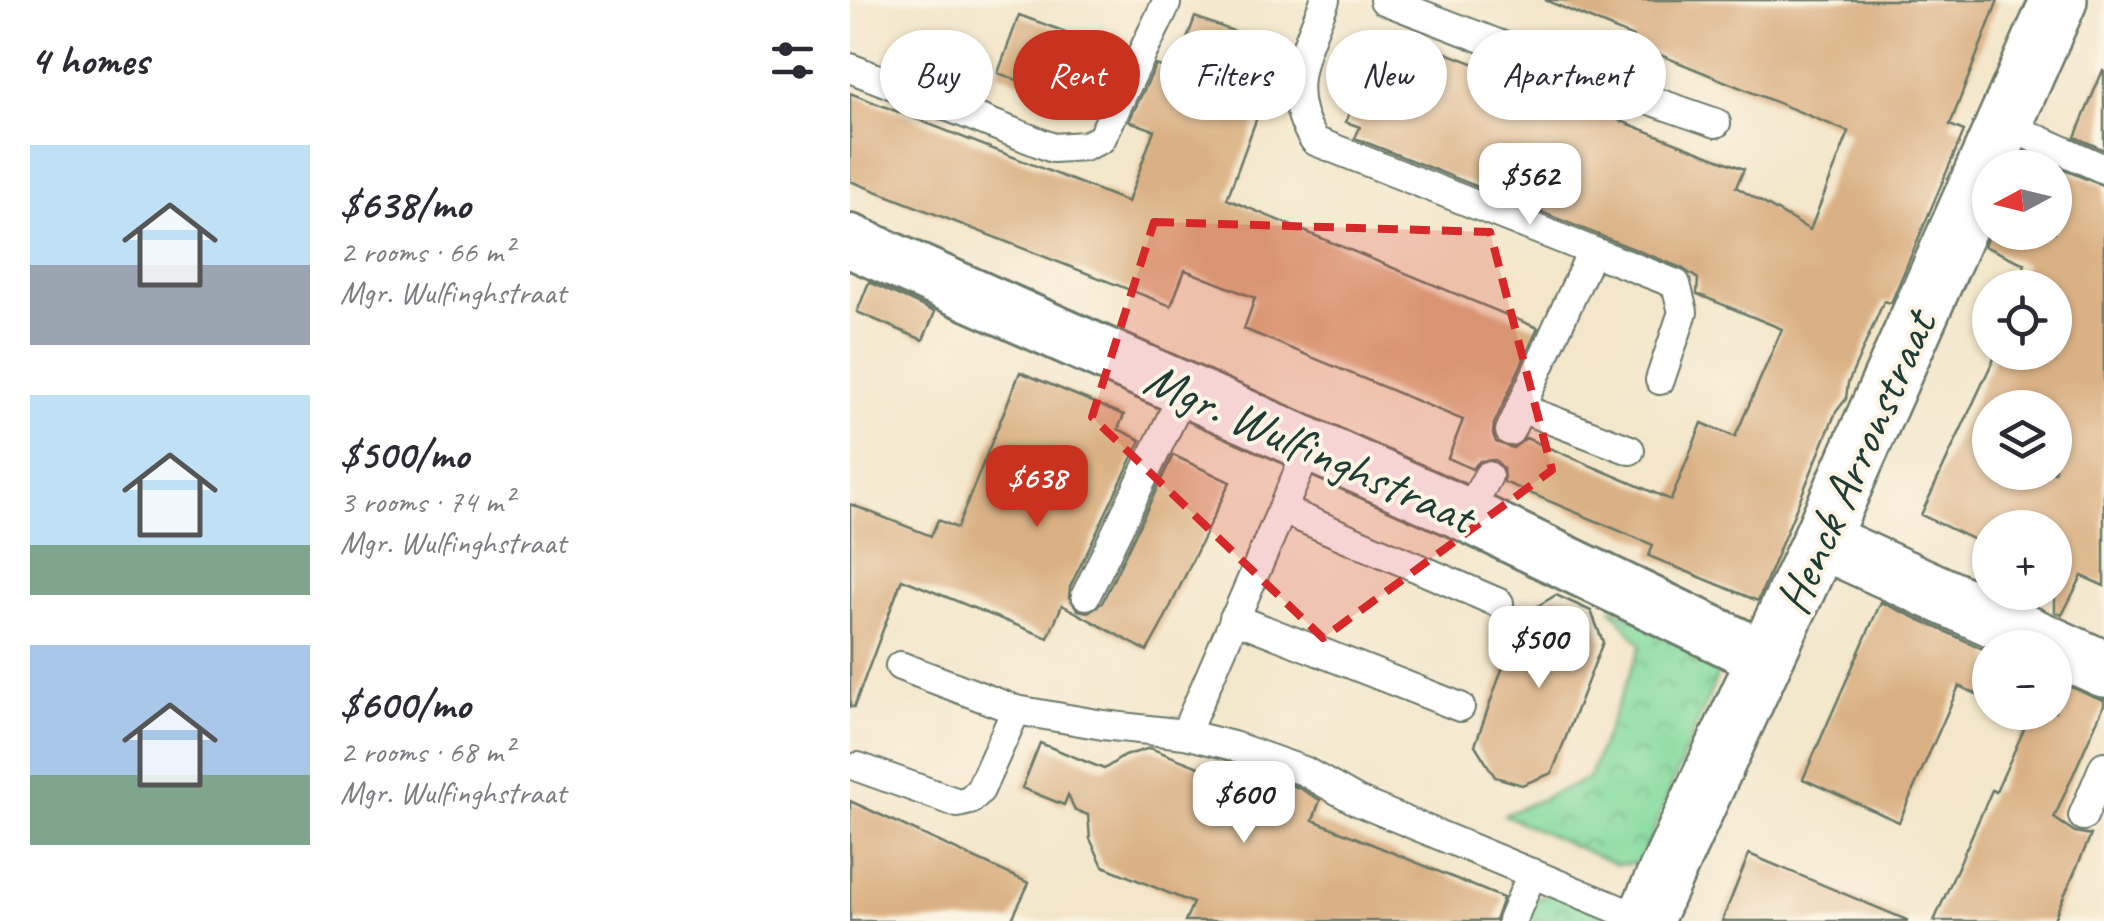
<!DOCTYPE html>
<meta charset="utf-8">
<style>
body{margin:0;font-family:Caveat,sans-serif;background:#f2f2f3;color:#2b2b33;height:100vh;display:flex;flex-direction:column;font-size:38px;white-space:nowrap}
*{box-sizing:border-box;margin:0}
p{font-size:32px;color:#7c7c81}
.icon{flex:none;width:55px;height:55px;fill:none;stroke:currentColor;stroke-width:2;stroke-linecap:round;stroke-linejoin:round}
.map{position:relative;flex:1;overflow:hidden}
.drawer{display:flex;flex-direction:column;background:#fff;width:850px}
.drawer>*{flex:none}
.top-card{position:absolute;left:30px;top:30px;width:950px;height:90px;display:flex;gap:20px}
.needle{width:65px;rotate:263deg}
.tools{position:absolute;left:1122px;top:150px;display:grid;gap:20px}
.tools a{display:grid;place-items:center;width:100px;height:100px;border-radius:50%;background:#fff;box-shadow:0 2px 8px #0004;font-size:50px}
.price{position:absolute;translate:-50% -85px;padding:0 22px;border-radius:20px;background:#fff;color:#222;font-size:32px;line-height:65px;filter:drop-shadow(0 2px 5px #0008)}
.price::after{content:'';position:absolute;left:50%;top:60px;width:30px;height:22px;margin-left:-15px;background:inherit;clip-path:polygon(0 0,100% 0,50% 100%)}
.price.on{background:#c8321e;color:#fff}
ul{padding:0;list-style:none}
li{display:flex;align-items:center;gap:30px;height:250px;padding:0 30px}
li span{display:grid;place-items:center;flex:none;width:280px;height:200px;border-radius:0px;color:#555}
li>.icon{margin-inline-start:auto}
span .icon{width:120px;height:120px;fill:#fffc;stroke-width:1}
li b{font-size:42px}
h2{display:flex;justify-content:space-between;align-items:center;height:120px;padding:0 30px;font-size:42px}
.pill{padding:0 35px;border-radius:45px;background:#fff;box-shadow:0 2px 8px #0004;font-size:35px;line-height:90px}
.pill.on{background:#c8321e;color:#fff}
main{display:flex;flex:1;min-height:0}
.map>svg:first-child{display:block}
</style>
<main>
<section class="drawer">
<h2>4 homes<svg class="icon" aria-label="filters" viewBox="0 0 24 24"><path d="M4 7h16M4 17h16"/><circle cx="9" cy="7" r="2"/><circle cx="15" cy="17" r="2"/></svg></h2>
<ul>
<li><span style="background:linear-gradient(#bfe0f5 60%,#9aa5b1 0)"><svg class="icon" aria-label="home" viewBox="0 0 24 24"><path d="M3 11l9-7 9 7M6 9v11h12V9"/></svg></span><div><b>$638/mo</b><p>2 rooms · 66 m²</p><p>Mgr. Wulfinghstraat</p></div></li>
<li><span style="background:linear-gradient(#bfe0f5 75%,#7fa58c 0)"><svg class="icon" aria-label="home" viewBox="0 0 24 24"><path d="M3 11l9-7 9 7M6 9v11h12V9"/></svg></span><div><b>$500/mo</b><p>3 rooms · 74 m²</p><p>Mgr. Wulfinghstraat</p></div></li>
<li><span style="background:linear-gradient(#a9c7e8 65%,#7fa58c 0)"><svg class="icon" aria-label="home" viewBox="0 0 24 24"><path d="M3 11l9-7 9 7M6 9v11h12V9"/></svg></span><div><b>$600/mo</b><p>2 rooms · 68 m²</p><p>Mgr. Wulfinghstraat</p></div></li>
</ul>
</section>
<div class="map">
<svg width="1254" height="921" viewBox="0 0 1254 921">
<defs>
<pattern id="park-crowns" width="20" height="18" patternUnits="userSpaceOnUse" patternTransform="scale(2.5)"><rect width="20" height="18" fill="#82da9f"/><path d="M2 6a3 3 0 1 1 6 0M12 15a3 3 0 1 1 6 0" fill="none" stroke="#6ab282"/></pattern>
</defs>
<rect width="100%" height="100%" fill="#fcf5e5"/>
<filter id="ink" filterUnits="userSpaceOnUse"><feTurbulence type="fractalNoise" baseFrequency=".01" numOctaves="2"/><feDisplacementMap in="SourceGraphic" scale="20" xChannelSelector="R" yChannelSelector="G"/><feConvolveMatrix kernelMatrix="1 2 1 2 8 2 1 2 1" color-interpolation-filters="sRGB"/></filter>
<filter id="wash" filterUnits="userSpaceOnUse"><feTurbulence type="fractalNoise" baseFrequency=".0048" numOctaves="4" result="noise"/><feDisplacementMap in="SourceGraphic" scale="40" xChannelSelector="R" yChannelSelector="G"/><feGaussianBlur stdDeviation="2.25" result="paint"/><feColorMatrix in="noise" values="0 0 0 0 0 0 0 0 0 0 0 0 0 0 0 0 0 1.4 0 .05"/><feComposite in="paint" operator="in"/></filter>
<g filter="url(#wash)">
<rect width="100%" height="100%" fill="#f3e6ca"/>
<!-- park -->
<path fill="url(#park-crowns)" stroke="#508c6a" stroke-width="2.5" d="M760,607L855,647L868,674L790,863L767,865L654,815L738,779L791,645Z
M706,892L755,914L758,921H673L681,901Z"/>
<g id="blocks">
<!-- building -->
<path fill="#dab184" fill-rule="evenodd" d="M695,0H1148L1100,125L1114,131L1041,303L1034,301L998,383L996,399L986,412L908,601L799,556L803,545L654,482L653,468L645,460L630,461L622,469L598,458L613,420L394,329L405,298L335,270L321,306L0,181V93L278,202L304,130L279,121L306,65L325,72L345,17L432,49L377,199L688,328L644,424L643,434L646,442L663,448L676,438L821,500L852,423L885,437L932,329L847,294L848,279L832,268L505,138L510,127L496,122L528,41L543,46L548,34L894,169L886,187L960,230L999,132L781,43L783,37Z
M169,15L273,53L246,109L148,73Z
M1253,70L1254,71V150L1225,137Z
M1212,169L1254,186V586L1232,576L1212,615L1205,612V528H1140L1137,546L1071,515L1147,352H1205V288H1165L1175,264L1134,246L1140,232H1205V187ZM1140,408H1205V472H1140Z
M19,282L85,312L73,340L7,312Z
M170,372L274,415L268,429L291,440L220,587L219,597L228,610L238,612L252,603L323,455L380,482L312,624L297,651L212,605L198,638L52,579L4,707H0V504L81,536L88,520L107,528Z
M706,595L741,611L753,642L702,773L672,785L645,777L625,745L671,616Z
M1031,602L1140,652V700L1109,686L1049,822L953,779Z
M1205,681L1254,700V705L1204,818L1225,832L1241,835L1203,921H1084L1142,790L1146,792L1179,718L1167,712H1205Z
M190,743L254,769L274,756L300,748L400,787L405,772L447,787L470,800L463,820L653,898L645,921H335L343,903L253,866L240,839L238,815L225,810L218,795L214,805L172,788Z
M0,801L179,883L161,921H0Z
M899,854L1057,920V921H872Z"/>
</g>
</g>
<g filter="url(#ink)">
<use href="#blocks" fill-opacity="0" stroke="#697868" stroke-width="2.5"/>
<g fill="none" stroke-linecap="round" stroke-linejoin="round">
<defs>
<path id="service" d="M475,0C456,50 431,91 465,141L742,251
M534,0L736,78L866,123
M0,68L203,148L235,146L251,139L316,4
M1154,124L1254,169
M670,408L780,450
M660,431L742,251L826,284L833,312L810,380
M433,510L649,603
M617,515L638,476
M236,595L335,390
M384,618L610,707
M50,666L166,710L253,725L335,734L383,746L454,771L507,801L794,920
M335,734L460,445
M8,767L108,803L120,800L130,790L166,710
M1233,816L1254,766
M662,921L682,873"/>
<path id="minor" d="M0,241L617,515L915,658"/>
<path id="secondary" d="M970,540L1254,669
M794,921L970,540L1209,0"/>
</defs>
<!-- service casing -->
<use href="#service" stroke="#697868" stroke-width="32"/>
<!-- minor casing -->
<use href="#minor" stroke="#697868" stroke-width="58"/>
<!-- secondary casing -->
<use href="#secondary" stroke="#697868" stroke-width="60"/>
<!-- service -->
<use href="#service" stroke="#fff" stroke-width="28"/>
<!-- minor -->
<use href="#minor" stroke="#fff" stroke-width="52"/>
<!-- secondary -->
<use href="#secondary" stroke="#fff" stroke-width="55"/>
</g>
</g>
<!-- marked area -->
<path fill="#d62828" fill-opacity="0.2" stroke="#d62828" stroke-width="8" stroke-dasharray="20 12" stroke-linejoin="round" d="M304,222L640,232L702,470L473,638L242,417Z"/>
<g text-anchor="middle" stroke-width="8" stroke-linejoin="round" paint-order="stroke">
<!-- street labels -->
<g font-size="50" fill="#1f3d34" stroke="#fcf5e5">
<text transform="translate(460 446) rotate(24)" y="18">Mgr. Wulfinghstraat</text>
<text transform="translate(1004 462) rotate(-66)" y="18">Henck Arronstraat</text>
</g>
</g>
</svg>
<div class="tools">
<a><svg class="needle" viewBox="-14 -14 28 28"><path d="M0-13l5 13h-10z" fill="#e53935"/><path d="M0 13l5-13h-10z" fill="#7c7c81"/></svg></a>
<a><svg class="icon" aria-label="locate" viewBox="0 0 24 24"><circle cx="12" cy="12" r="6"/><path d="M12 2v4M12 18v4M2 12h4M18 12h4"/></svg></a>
<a><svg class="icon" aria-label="layers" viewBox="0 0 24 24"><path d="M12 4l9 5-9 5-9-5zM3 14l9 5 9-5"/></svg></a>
<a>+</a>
<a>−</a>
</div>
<b class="price" style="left:680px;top:228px">$562</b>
<b class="price on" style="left:187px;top:530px">$638</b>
<b class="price" style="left:689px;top:691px">$500</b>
<b class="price" style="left:394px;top:846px">$600</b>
<div class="top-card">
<a class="pill">Buy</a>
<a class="pill on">Rent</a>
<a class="pill">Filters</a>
<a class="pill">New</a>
<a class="pill">Apartment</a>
</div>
</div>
</main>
